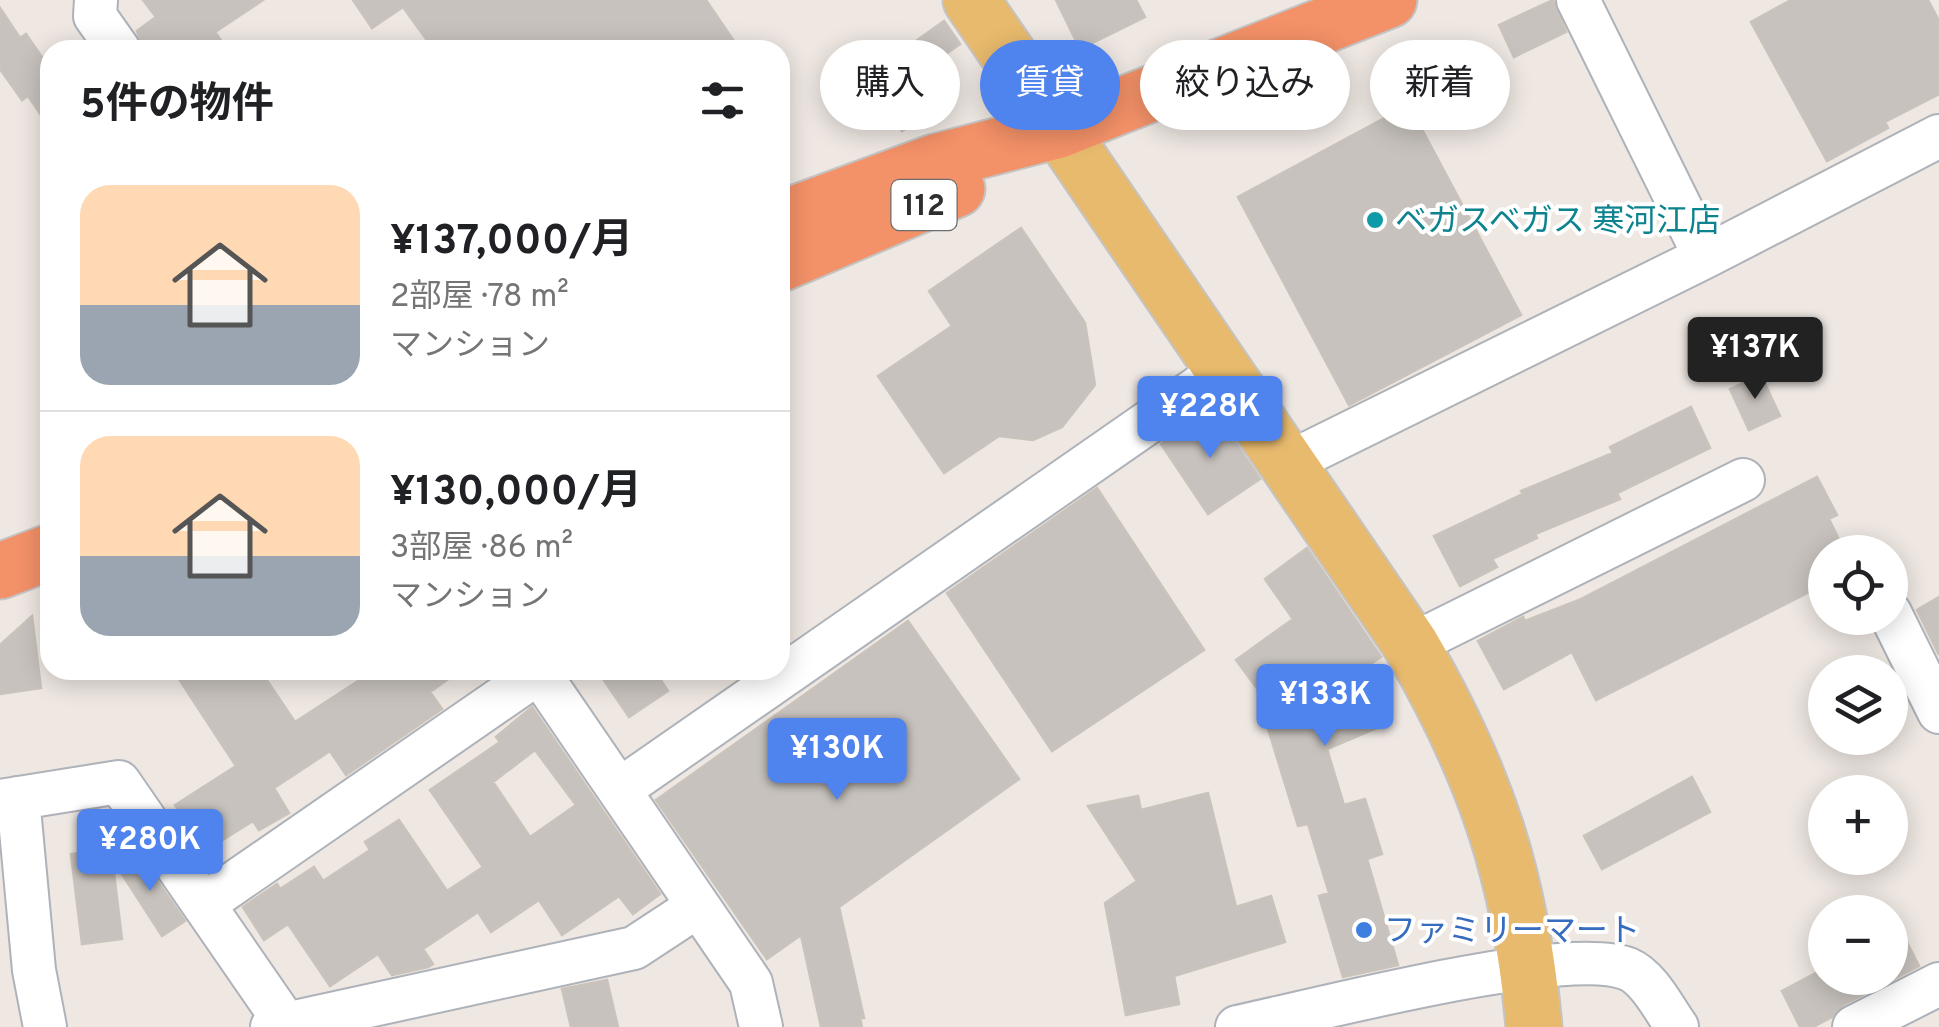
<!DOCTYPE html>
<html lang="ja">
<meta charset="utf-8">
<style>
body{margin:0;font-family:Overpass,"Noto Sans JP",sans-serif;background:#f2f2f2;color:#202124;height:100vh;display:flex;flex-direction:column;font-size:38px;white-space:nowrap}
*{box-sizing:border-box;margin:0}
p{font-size:32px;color:#757577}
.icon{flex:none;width:55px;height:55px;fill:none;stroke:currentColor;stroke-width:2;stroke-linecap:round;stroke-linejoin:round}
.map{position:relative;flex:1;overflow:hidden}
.sheet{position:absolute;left:40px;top:40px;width:750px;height:640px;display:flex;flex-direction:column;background:#fff;border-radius:30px;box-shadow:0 5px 25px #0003}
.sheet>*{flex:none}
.banner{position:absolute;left:820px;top:40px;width:950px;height:90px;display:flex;gap:20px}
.fabs{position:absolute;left:1808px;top:535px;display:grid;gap:20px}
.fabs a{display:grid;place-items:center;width:100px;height:100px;border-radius:50%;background:#fff;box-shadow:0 5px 25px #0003;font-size:50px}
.price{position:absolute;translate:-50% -85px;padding:0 22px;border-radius:10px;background:#4f83ee;color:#fff;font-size:32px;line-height:65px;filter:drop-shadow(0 2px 5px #0008)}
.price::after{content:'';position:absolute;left:50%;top:60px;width:30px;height:22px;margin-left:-15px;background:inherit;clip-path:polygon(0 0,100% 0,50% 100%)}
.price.active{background:#222;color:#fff}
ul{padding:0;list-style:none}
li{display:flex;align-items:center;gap:30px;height:250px;padding:0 40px}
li+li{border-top:2px solid #e0e0e0}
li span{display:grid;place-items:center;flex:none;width:280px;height:200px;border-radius:30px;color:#555}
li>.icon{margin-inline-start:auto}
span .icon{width:120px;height:120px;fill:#fffc;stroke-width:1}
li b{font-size:42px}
h2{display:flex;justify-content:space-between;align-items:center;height:120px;padding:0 40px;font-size:42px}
.pill{padding:0 35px;border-radius:45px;background:#fff;box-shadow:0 5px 25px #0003;font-size:35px;line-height:90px}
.pill.active{background:#4f83ee;color:#fff}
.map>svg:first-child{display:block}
</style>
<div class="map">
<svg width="1939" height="1027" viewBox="0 0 1939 1027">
<rect width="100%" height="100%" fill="#eee7e2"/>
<!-- building -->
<path fill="#c7c2bd" stroke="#cac3bb" stroke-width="2.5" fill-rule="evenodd" d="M143,0H263L215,32L228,50H144L137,31L156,17Z
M353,0H706L740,50H434L403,7L372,28Z
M1056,0H1136L1145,17L1080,49Z
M1553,0L1566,32L1514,57L1499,25Z
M1791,0H1928L1939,21V94L1885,122L1888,128L1827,161L1751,22Z
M0,8L20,38L26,34L50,69V128L28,96L22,100L0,69Z
M944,21L960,44L918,74L902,51Z
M935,69L953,98L902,131L883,103Z
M1409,105L1521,315L1349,405L1238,197Z
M1021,228L1085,323L1095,385L1062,427L1033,440L999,436L944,473L878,376L952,326L929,291Z
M1761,375L1780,416L1749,430L1730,389Z
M1691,407L1710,448L1617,493L1620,499L1535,534L1537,538L1492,559L1497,567L1460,586L1434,536L1523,494L1521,491L1613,453L1610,447Z
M1212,408L1260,479L1208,514L1161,444Z
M1817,477L1837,515L1829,519L1845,552H1825V584L1596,700L1572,652L1504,689L1478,641L1523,617L1525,621L1579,600Z
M1097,488L1204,650L1052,751L947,593Z
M1307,548L1381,657L1356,674L1379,727L1327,749L1344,805L1365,799L1382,854L1367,859L1398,965L1343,977L1319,896L1329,893L1308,824L1298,826L1266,722L1279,718L1236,660L1293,619L1265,579Z
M1939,597V655L1917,610Z
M32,616L41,688L0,694V645Z
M908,621L1019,779L839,907L864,1018H860L862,1027H821L801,935L767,959L656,800Z
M173,670H260L295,722L375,670H461L430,692L442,709L346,775L330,751L274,788L289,813L259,830L253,821L205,851L175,805L236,766Z
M597,670H654L668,691L629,717Z
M532,707L660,894L633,914L619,896L562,935L539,900L491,932L478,912L423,949L433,964L428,967L392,975L378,954L330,986L288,924L264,940L243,907L277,884L280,889L314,867L323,881L370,850L365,842L399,820L447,891L483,867L430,790L500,742L496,737ZM535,750L576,805L530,837L493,782Z
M1692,777L1710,812L1602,869L1584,836Z
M1208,793L1236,907L1271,896L1285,942L1174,976L1179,1004L1126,1015L1105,903L1137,881L1088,806L1138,796L1141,810Z
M111,849L122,939L82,944L71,854Z
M137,852L185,921L162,936L116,865Z
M1890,909L1919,966L1843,1005L1832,1017L1813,1027H1800L1782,991L1825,968V978H1890Z
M607,980L618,1027H571L562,989Z"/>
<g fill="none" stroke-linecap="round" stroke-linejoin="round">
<defs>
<path id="minor" d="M96,0L95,16L119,50
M1578,0L1705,257
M1286,464L1705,257L1939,136
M1890,613L1939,712
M1411,645L1743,480
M537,670L751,983L761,1027
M619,790L1222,371
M18,798L34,970L45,1027
M0,801L119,782L286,1024
M205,903L538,673
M272,1027L634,948L698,906
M1237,1027C1314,1011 1566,944 1628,969C1649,978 1664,1009 1677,1027
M1854,1027L1939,984"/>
<path id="major" d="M971,0L1411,645C1486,774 1521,879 1534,1027"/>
<path id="highway" d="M780,219L935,162L1059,130L1389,0
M780,264L957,189
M0,571L50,552"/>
</defs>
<!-- minor casing -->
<use href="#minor" stroke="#aeb2b9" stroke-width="46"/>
<!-- major casing -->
<use href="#major" stroke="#c4c4c4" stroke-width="59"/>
<!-- highway casing -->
<use href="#highway" stroke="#c4c4c4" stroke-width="59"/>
<!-- minor -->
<use href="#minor" stroke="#fff" stroke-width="42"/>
<!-- major -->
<use href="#major" stroke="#e8ba6d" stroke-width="55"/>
<!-- highway -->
<use href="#highway" stroke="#f39168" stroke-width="55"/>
</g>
<!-- markers -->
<circle fill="#0f9aa8" stroke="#fff" stroke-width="4" cx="1375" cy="220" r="10"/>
<circle fill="#3f7fe0" stroke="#fff" stroke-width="4" cx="1364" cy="930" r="10"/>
<g text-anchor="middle" stroke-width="8" stroke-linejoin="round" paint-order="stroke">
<!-- shield labels -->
<rect fill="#fff" stroke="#6d6d6d" stroke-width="2.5" x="891.5" y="180" width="65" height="50" rx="8"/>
<g font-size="30" font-weight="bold" fill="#2e2e2e">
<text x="924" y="215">112</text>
</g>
<!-- culture labels -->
<g font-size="32" fill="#0d838f" stroke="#fff" text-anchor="start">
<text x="1395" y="231">ベガスベガス 寒河江店</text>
</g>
<!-- shop labels -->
<g font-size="32" fill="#366cbe" stroke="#fff" text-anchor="start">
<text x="1384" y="941">ファミリーマート</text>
</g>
</g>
</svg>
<div class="fabs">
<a><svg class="icon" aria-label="locate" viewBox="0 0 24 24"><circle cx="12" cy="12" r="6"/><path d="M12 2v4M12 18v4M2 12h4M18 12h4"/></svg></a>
<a><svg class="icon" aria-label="layers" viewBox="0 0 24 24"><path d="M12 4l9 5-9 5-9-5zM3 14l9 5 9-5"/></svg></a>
<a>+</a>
<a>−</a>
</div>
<b class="price active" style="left:1755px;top:402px">¥137K</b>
<b class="price" style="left:1210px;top:461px">¥228K</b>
<b class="price" style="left:1325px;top:749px">¥133K</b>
<b class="price" style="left:837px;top:803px">¥130K</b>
<b class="price" style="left:150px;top:894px">¥280K</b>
<div class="banner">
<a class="pill">購入</a>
<a class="pill active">賃貸</a>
<a class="pill">絞り込み</a>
<a class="pill">新着</a>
</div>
<section class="sheet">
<h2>5件の物件<svg class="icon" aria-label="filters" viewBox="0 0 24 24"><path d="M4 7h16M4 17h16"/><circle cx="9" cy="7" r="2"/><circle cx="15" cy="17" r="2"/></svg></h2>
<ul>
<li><span style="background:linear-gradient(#ffd9b3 60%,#9aa5b1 0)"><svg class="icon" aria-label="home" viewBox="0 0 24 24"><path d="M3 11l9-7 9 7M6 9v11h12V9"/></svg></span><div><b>¥137,000/月</b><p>2部屋 · 78 m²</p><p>マンション</p></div></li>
<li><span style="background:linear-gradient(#ffd9b3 60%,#9aa5b1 0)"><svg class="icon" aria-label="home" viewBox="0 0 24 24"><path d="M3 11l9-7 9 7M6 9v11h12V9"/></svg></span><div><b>¥130,000/月</b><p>3部屋 · 86 m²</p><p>マンション</p></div></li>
</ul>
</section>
</div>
